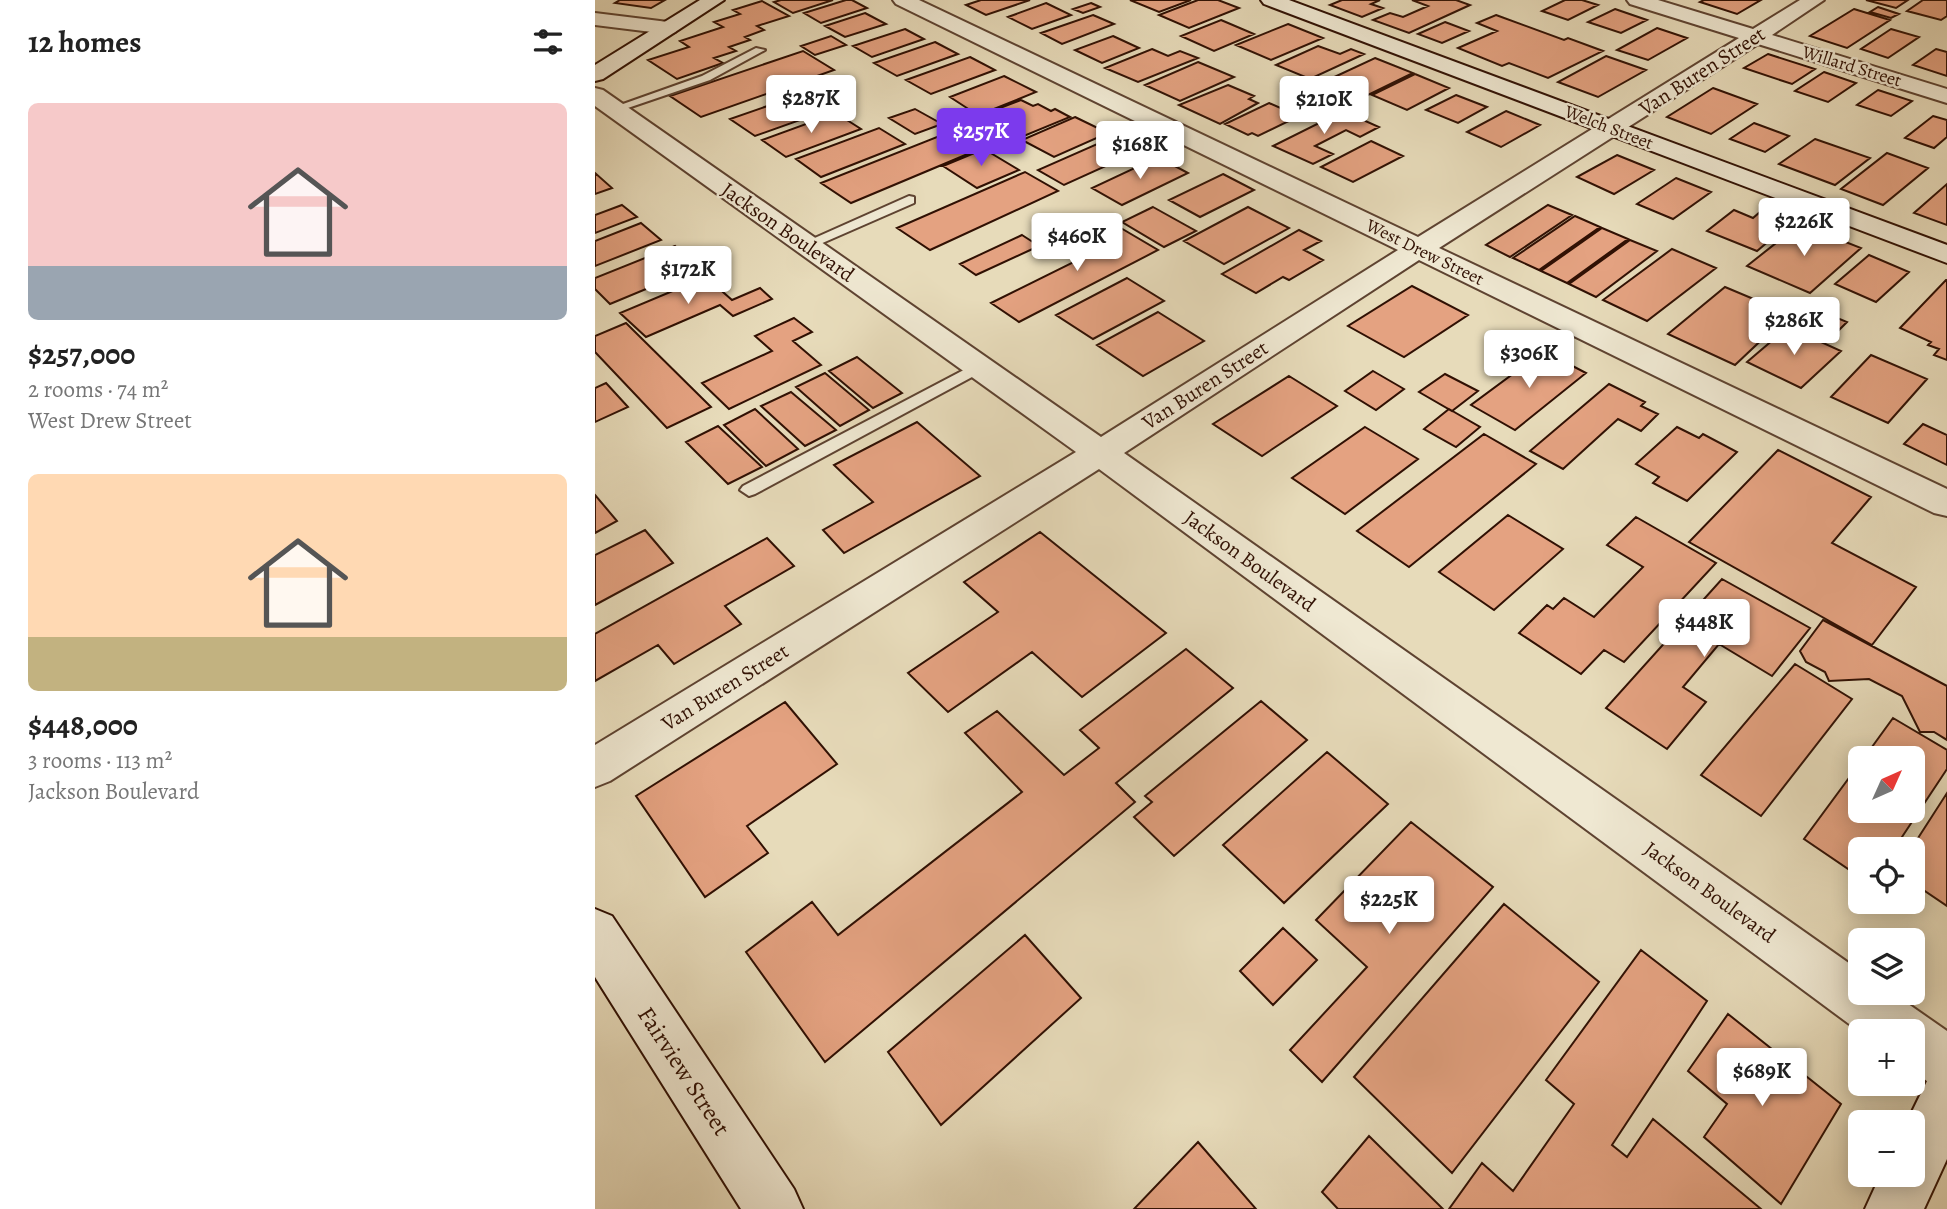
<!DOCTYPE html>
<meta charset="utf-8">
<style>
body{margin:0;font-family:Alegreya,serif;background:#f2f2f2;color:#222;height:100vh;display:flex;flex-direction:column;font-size:26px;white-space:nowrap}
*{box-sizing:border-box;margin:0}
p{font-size:23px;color:#767676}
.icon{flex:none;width:38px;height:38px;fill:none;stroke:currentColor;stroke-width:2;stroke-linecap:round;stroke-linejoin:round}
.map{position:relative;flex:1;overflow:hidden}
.details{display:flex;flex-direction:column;background:#fff;width:595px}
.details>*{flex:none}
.needle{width:46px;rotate:45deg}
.fabs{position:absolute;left:1253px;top:746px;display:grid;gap:14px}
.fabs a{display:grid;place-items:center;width:77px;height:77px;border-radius:10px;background:#fff;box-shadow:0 4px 18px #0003;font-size:35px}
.price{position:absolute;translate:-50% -60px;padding:0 16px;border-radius:7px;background:#fff;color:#222;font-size:23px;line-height:46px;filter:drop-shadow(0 2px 4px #0008)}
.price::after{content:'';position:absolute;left:50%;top:42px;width:21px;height:16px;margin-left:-10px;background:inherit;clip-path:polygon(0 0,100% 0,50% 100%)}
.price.selected{background:#7c3aed;color:#fff}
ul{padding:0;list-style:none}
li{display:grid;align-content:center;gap:14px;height:371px;padding:0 28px}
li span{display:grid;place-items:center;height:217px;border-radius:10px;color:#555}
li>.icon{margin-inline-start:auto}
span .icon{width:126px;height:126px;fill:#fffc;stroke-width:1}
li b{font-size:30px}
h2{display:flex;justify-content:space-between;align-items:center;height:84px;padding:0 28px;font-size:30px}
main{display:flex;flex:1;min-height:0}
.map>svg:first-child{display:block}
</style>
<main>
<section class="details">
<h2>12 homes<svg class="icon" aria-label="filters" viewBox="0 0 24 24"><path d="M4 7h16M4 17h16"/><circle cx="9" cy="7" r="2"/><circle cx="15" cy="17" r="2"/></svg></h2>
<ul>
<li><span style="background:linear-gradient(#f6c9c9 75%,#9aa5b1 0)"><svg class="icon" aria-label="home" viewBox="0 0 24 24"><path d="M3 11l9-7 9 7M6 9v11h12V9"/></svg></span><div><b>$257,000</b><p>2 rooms · 74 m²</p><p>West Drew Street</p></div></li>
<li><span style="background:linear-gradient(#ffd9b3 75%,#c2b280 0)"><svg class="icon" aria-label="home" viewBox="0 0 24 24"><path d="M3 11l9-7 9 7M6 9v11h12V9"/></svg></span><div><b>$448,000</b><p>3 rooms · 113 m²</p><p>Jackson Boulevard</p></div></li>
</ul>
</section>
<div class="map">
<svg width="1352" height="1209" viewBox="0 0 1352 1209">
<rect width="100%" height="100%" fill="#e7dbba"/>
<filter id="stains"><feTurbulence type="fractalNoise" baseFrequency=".00286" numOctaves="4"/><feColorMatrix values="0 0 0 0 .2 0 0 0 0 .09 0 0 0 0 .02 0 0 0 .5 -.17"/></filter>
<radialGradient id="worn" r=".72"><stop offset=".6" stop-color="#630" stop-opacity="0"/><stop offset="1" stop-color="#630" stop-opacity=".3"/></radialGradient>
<!-- building -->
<path fill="#e4a281" stroke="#301003" stroke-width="2" d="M25,0H70L56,8L20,3Z
M186,0H238L198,13L179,2Z
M251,0H257L272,8L226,23L209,13Z
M386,0H435L391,15L371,5Z
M535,0H596L564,12Z
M603,0H623L644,8L594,28L564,15Z
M747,0H785L776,4L788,8L767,17L735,5Z
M817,0H861L875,5L814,33L778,20L795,13L808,17L833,6Z
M970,0H987L1003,5L973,20L947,11Z
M1109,0H1166L1142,14L1105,2Z
M1271,0H1313L1301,8Z
M1328,0H1352V16L1346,20L1312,11Z
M167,1L194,16L162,26L169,30L150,37L155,40L134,47L141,51L119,58L128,63L82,79L53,60L94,47L85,41L128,27L119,22L145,14L138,10Z
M451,3L476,15L437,29L413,17Z
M496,3L505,7L488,13L478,9Z
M1283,7L1304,14L1296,18L1275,12Z
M1020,9L1052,20L1026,33L993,22Z
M1259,9L1295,20L1252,48L1215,36Z
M270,13L291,24L250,37L230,26Z
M498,15L519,24L467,44L446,33Z
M901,15L969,40L973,38L1008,51L953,78L914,63L907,66L863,48L902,31L882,23Z
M626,20L659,34L619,51L586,36Z
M850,22L874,31L847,43L823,34Z
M693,24L728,38L676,60L641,45Z
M1062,28L1092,38L1053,60L1022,50Z
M310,29L329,39L277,57L258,46Z
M1296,29L1324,37L1293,58L1266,49Z
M236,36L251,45L220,55L206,46Z
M518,36L544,48L507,63L480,50Z
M340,42L363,54L302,76L279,63Z
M723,46L745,54L756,49L769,54L715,79L681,65Z
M557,49L573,56L585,51L603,58L543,82L510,68Z
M1341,49L1352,52V76L1318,65Z
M208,51L239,70L106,117L75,96Z
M1173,54L1220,69L1197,84L1149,68Z
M1011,56L1051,70L1003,97L963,82Z
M375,57L400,70L336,94L311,80Z
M780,58L818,73L773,95L735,79Z
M603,62L639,77L585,101L550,85Z
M1229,72L1261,83L1233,102L1200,91Z
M820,74L854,88L812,110L777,95Z
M409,76L441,92L389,113L383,110L378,112L355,97Z
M633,85L659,96L654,99L663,103L625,124L584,105Z
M1118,88L1162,104L1116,134L1072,117Z
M1283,90L1317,101L1296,116L1262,105Z
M207,94L233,110L160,136L135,119Z
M861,95L892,107L863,123L831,110Z
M426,100L438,106L443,104L456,111L460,109L475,117L424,138L376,119Z
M723,102L742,108L723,119L705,112Z
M674,103L704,116L663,136L657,133L653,135L630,124Z
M320,109L347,124L320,134L294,118Z
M748,111L784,127L765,137L751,130L720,146L738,154L718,164L678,146Z
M911,111L945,125L906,147L872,132Z
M241,113L266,129L191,157L167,140Z
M1338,116L1352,120V137L1339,148L1310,138Z
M480,117L513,133L459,157L427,140Z
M1159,123L1194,136L1170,152L1135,139Z
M284,128L310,144L226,177L201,159Z
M357,131L387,148L256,203L226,183Z
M518,137L544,151L469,185L443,170Z
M1220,139L1275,158L1240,185L1184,164Z
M776,141L808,156L758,182L726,167Z
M389,149L424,170L382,188L348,166Z
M1292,153L1333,168L1288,205L1246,189Z
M1022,155L1059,170L1019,194L982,177Z
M563,157L593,173L527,205L497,188Z
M430,172L463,191L335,250L302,228Z
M0,173L17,188L0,194Z
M628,174L659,190L605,217L574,200Z
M1081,178L1116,192L1078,219L1042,204Z
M1352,184V225L1319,213Z
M27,205L42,217L0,233V215Z
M953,205L977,215L915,257L891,245Z
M558,207L601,231L569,247L527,222Z
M653,207L694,228L629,264L589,241Z
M1139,210L1158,218L1165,212L1195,223L1162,251L1112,231Z
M980,216L1005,227L944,270L918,258Z
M46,223L66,240L0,266V241Z
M519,224L563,250L424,322L396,303L503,250L486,240Z
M1205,224L1266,248L1215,293L1152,266Z
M1007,228L1033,239L972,283L946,271Z
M704,230L726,241L709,250L728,260L694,280L688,277L661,293L627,274Z
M427,235L444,246L381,275L365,264Z
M1035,240L1062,251L1001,297L974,284Z
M80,246L104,267L15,304L0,289V278Z
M1077,249L1121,268L1052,321L1008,300Z
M1274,255L1314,272L1281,302L1240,284Z
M111,277L137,300L165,288L177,299L138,316L125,305L51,337L25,313Z
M532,278L569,301L498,339L461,315Z
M1351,280H1352V360L1339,355L1344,349L1333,345L1336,342L1305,328Z
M817,286L873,315L809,357L753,326Z
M1130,287L1194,314L1140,365L1073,334Z
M1211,305L1252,322L1237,337L1196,320Z
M563,312L609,341L548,376L502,345Z
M199,318L217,332L198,341L226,365L134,409L107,383L177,351L160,336Z
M31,323L116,407L72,428L0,352V336Z
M1193,327L1246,351L1206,388L1152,362Z
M949,351L991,373L920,430L876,405Z
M1276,355L1332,379L1293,423L1236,397Z
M262,357L307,393L278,408L234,371Z
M778,371L809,389L781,410L750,391Z
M230,373L274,410L245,426L201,387Z
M850,374L883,391L857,411L824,392Z
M694,376L742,406L667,456L618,424Z
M11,383L33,407L0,422V388Z
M1014,384L1050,402L1046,406L1063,414L1046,431L1023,419L968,469L935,451Z
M196,392L241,430L210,446L166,406Z
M160,409L203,449L171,466L129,425Z
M854,409L885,427L861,447L829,429Z
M322,422L385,476L249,553L228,530L278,502L239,465Z
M1328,424L1352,435V465L1309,444Z
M123,426L167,467L133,484L91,442Z
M770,427L823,459L750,514L697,478Z
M1082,427L1104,438L1108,434L1142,452L1092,501L1058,483L1064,477L1041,464Z
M889,434L941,464L814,567L762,531Z
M1183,450L1276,497L1237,543L1321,587L1277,645L1094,542Z
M0,495L22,521L0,533Z
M913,515L968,549L899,610L844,572Z
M1041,517L1121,563L1029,662L1009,650L986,674L924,633L952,605L958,609L969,598L999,617L1048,567L1012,545Z
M50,530L78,563L0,605V555Z
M445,532L571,633L487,697L437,652L353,712L313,673L403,612L369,582Z
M172,538L199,566L130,606L146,624L79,664L63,645L0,681V634Z
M1127,579L1215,628L1177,676L1124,644L1088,687L1111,702L1072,749L1011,708Z
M1228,620L1352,686V740L1339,732H1325L1307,696L1274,679L1234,681L1230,672L1211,662L1205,651Z
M591,649L638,688L521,783L540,802L230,1062L151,952L217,902L243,935L427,792L370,733L402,711L469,775L504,748L485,730Z
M1200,664L1257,699L1166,816L1106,775Z
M666,701L712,740L579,856L539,817L557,802L550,796Z
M190,702L242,764L152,826L173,853L110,897L41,796Z
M1298,718L1352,750V769L1299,849H1265V877L1209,839L1265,763V810H1318V758H1269Z
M732,752L793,804L689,903L628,845Z
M1352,793V906L1318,883L1316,849Z
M816,822L898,887L727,1082L695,1050L772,967L721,920Z
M909,904L1004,982L857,1173L759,1077Z
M688,928L722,960L678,1005L645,971Z
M430,935L486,998L346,1125L293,1052Z
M1046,950L1112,1001L1017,1145L1032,1157L1058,1119L1166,1209H854L887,1163L918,1191L979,1104L951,1080Z
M1133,1014L1246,1104L1186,1204L1109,1137L1132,1104L1093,1071Z
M774,1136L848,1209H743L727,1192Z
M603,1142L661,1209H539Z"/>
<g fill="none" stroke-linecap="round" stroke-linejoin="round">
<defs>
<path id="lane" d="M161,48L170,50L115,80L24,111L14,109L107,76Z
M314,196L319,197V203L216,248H206L204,245Z
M384,362L392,367L390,370L160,494L154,496L145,490L148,486Z"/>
<path id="street" d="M298,0H324L823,237L1144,38L1035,4L1032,0H1063L1158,29L1205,0H1229L1177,35L1352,89V103L1163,44L844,248L1352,489V516L1339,513L824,260L529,453L1265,971V992H1296L1352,1031V1089L1333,1082L1318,1070V1031L1265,1032L504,469L15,781L0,787V745L481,452L0,106V88L8,90L506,437L803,250L301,4Z
M0,13L73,22L80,24L83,28L80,32L73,34L0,25Z"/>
<path id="secondary" d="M105,0H129L8,79L0,81V65Z
M666,0H694L1352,245V263L669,4Z
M0,909L17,916L199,1189L208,1209H146L0,977Z
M1352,1071V1159L1329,1209H1270L1286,1174H1318V1122H1312L1333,1079Z"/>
</defs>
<!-- lane casing -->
<use href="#lane" stroke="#5e4331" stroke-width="4"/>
<!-- street casing -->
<use href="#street" stroke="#5e4331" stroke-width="4"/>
<!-- secondary casing -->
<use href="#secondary" stroke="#301003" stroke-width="4"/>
<!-- lane -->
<use href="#lane" fill="#efe8d2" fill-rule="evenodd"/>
<!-- street -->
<use href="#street" fill="#efe8d2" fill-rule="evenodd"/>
<!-- secondary -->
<use href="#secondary" fill="#efe8d2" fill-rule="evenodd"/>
</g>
<g text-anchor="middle" stroke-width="5" stroke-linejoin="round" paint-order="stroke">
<!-- far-street labels -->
<g font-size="18" fill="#301003" stroke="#efe8d2">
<text transform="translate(1257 66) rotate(17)" y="6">Willard Street</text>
<text transform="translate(1014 127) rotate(21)" y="6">Welch Street</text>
<text transform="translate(830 252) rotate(26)" y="6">West Drew Street</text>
</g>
<!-- street labels -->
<g font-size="21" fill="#301003" stroke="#efe8d2">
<text transform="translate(1107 71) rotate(-33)" y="7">Van Buren Street</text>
<text transform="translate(193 232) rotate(35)" y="7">Jackson Boulevard</text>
<text transform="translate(610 385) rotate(-33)" y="7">Van Buren Street</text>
<text transform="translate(655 561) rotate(36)" y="7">Jackson Boulevard</text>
<text transform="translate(130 687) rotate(-32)" y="7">Van Buren Street</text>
<text transform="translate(1115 892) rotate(36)" y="7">Jackson Boulevard</text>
</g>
<!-- near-street labels -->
<g font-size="24" fill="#301003" stroke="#efe8d2">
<text transform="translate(89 1071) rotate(57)" y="8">Fairview Street</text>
</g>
</g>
<rect width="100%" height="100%" filter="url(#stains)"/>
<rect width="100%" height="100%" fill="url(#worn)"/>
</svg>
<div class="fabs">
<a><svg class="needle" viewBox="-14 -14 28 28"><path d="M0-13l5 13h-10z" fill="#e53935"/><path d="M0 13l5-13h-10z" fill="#767676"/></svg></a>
<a><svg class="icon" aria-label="locate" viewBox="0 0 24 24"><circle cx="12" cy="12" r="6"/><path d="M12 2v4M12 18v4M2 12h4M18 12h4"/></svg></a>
<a><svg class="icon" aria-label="layers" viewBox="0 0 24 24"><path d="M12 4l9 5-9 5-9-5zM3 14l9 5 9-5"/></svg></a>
<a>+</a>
<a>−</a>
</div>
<b class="price" style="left:216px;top:135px">$287K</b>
<b class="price" style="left:729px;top:136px">$210K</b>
<b class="price selected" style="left:386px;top:168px">$257K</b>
<b class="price" style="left:545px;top:181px">$168K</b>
<b class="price" style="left:1209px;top:258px">$226K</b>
<b class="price" style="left:482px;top:273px">$460K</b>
<b class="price" style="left:93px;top:306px">$172K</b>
<b class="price" style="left:1199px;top:357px">$286K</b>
<b class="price" style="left:934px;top:390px">$306K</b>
<b class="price" style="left:1109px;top:659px">$448K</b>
<b class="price" style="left:794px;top:936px">$225K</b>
<b class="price" style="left:1167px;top:1108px">$689K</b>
</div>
</main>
